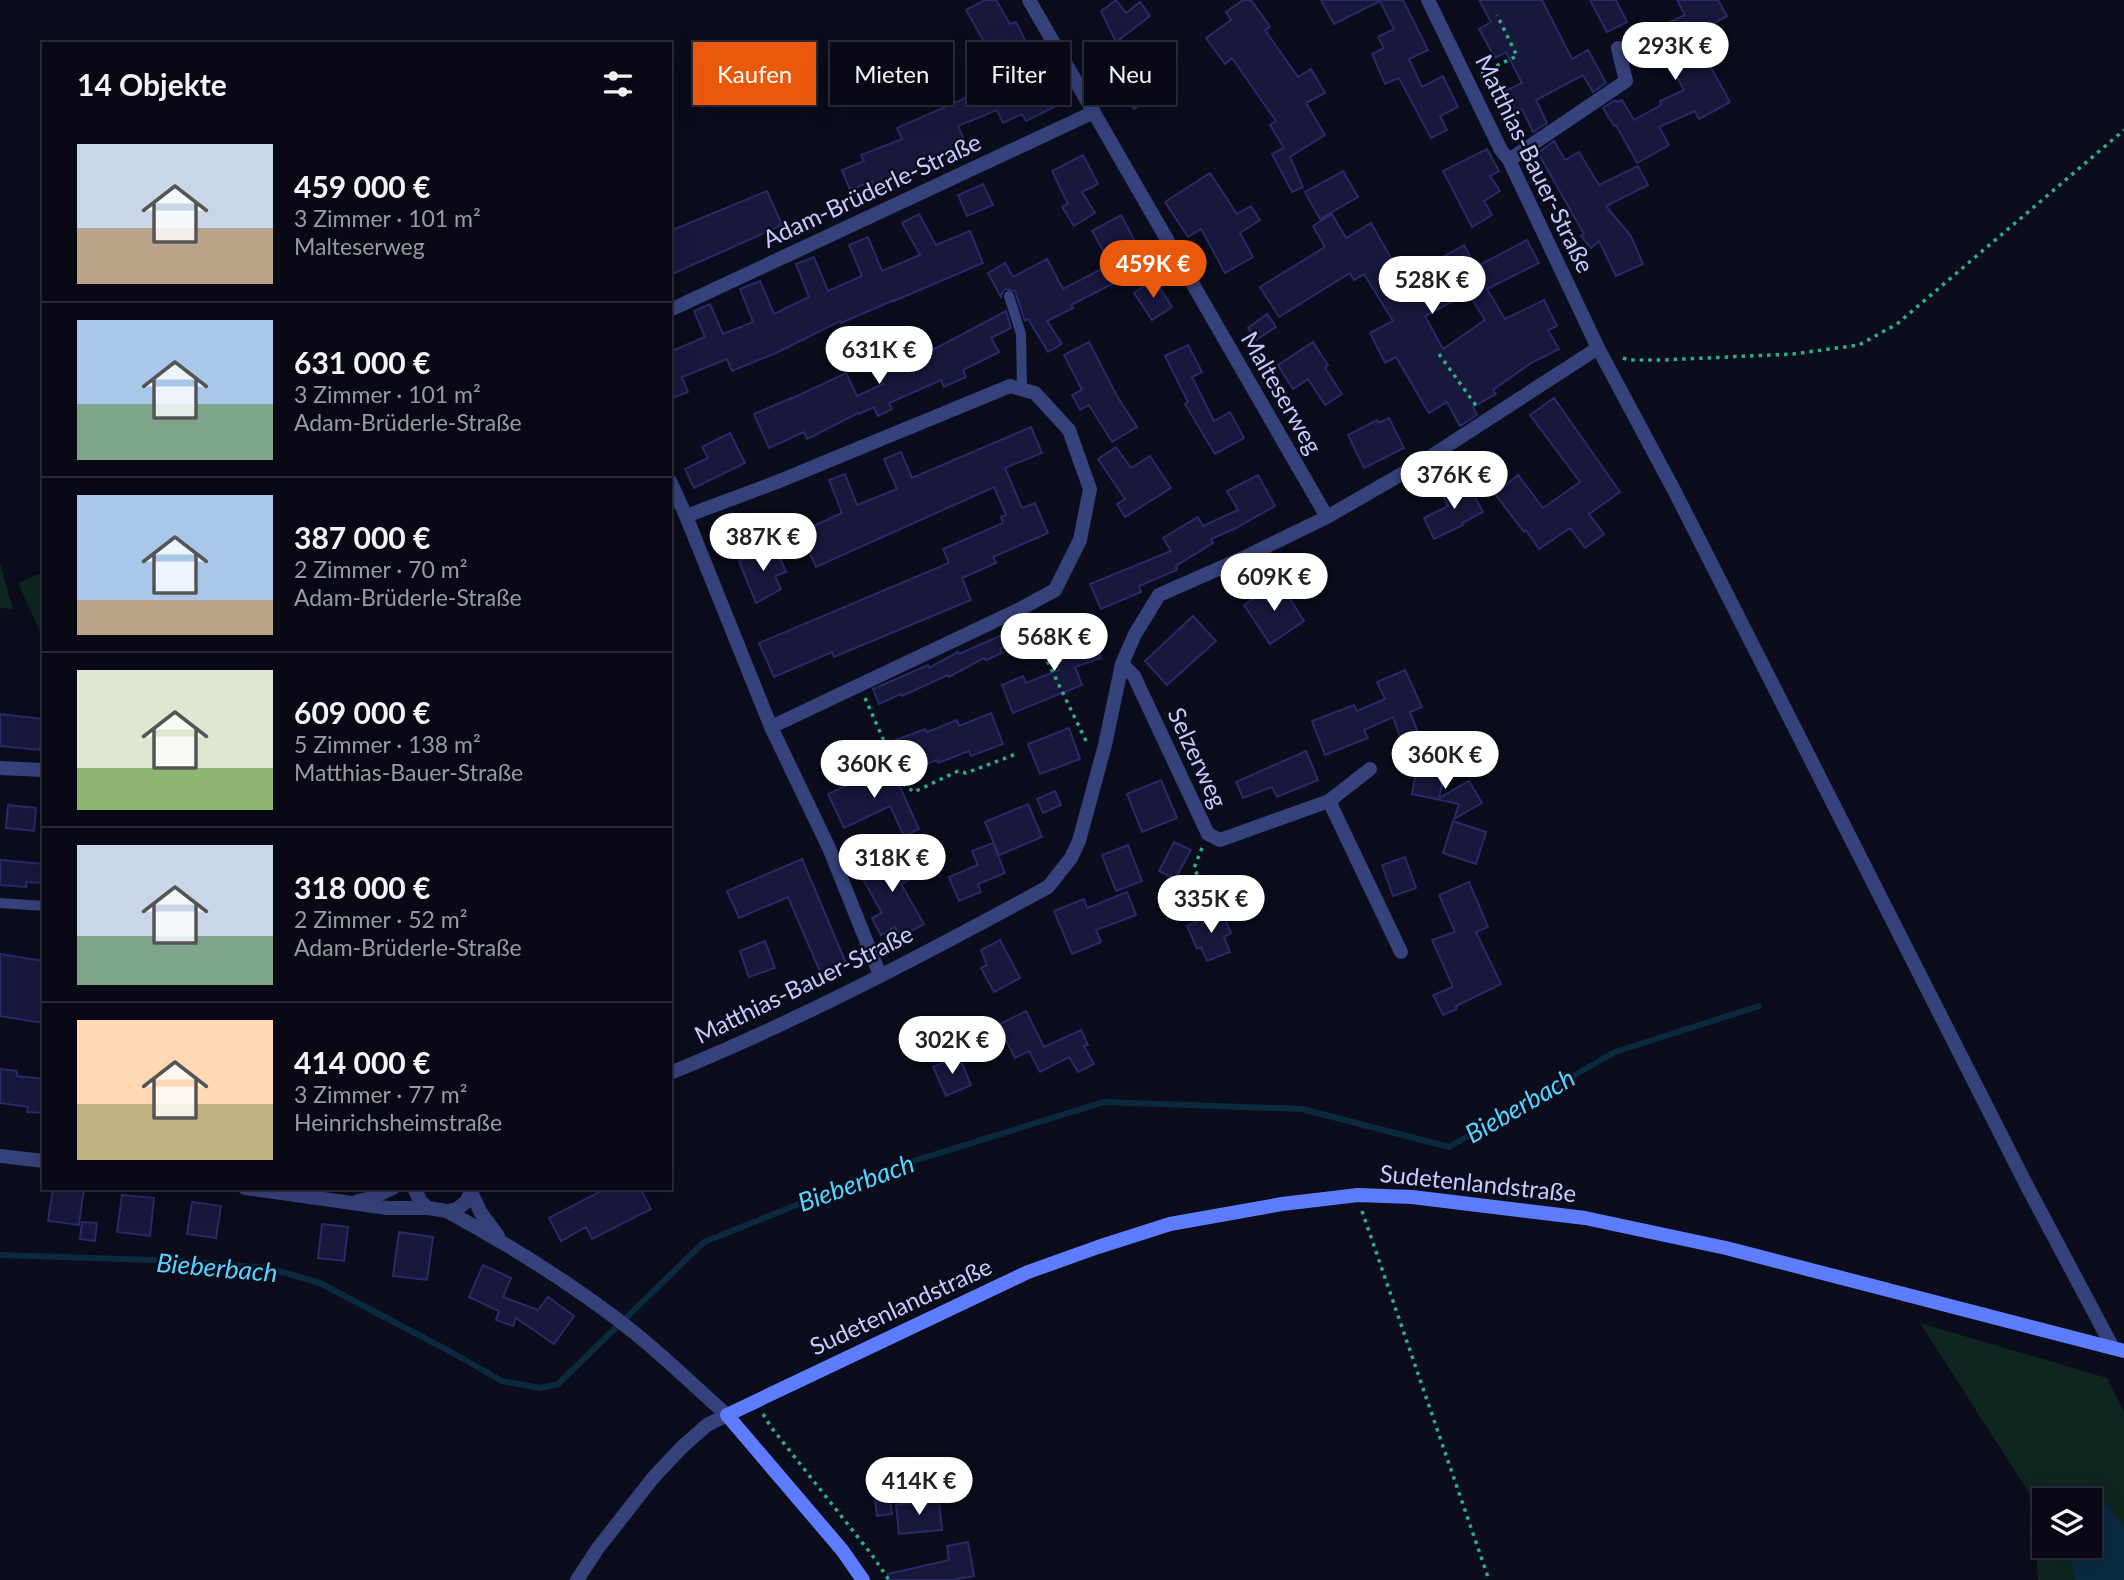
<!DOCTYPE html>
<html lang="de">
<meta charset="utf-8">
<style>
body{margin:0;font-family:Lato,sans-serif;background:#11121e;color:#f1f3f6;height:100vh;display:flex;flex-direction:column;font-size:26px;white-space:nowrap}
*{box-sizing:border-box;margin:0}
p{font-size:23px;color:#989aa0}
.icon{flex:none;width:38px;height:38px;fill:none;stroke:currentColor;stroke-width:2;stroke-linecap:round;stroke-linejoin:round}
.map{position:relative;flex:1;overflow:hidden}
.details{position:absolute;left:42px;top:42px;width:630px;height:1148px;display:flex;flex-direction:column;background:#080915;border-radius:0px;box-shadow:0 7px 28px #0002,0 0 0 2px #292a34}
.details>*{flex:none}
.top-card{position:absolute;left:693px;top:42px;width:665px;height:63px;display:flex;gap:14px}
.tools{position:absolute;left:2032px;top:1488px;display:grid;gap:14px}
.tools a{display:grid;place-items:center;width:70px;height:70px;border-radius:0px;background:#080915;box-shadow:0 7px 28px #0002,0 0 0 2px #292a34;font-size:35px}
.price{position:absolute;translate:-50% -60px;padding:0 16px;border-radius:24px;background:#fff;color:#222;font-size:23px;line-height:46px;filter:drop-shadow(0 2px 4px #0008)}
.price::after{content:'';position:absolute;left:50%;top:42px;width:21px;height:16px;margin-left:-10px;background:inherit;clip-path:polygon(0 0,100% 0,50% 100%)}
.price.current{background:#ea580c;color:#fff}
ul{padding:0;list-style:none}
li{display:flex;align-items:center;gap:21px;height:175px;padding:0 35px}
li+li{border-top:2px solid #292a34}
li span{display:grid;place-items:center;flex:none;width:196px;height:140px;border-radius:0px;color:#555}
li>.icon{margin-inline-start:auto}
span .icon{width:84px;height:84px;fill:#fffc;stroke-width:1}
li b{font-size:30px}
h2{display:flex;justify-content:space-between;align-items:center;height:84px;padding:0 35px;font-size:30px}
.pill{padding:0 24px;border-radius:0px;background:#080915;box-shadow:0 7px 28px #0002,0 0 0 2px #292a34;font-size:24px;line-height:63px}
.pill.current{background:#ea580c;color:#fff}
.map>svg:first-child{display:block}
</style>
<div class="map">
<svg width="2124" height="1580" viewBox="0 0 2124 1580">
<rect width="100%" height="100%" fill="#0b0c1c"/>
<!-- green -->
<path fill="#0e2520" d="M0,563L13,609L0,608Z
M44,572V641L18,583Z
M1920,1323L2107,1378L2124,1412V1528L2101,1498L2090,1505V1500H2044V1545H2073L2069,1557L2075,1580H2038L2033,1499Z"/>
<!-- water -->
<path fill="#0b2a3f" d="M2101,1497L2124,1528V1580H2075L2069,1556L2073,1545H2090V1505Z"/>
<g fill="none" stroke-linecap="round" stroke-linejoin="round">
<!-- stream -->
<path stroke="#0b2a3f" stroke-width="6" d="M0,1255L182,1261L269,1268L320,1283L451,1352L502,1381L540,1388L558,1384L704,1242L881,1171L1104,1102L1302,1109L1449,1147L1615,1052L1759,1006"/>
</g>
<!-- building -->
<path fill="#17183c" stroke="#292a68" stroke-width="2" fill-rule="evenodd" d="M985,0H996L1010,24L1016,22L1029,48L1009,58L1000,40L987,47L966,10Z
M1116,0L1126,13L1140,2L1150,16L1116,42L1101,11Z
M1243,0H1251L1270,27L1265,30L1298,77L1311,69L1325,93L1306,103L1325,135L1290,157L1303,187L1292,192L1272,154L1284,148L1270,125L1276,121L1232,58L1225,64L1206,38L1231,20L1226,12Z
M1321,0H1403L1428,50L1409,59L1422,87L1443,76L1458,107L1440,116L1447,130L1431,138L1399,78L1385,84L1372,54L1384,48L1378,37L1394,29L1380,1L1334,24Z
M1479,0H1542L1572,59L1588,50L1606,83L1593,92L1583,75L1536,100L1547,123L1533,132L1522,109L1505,117L1495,96L1522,83L1506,52L1495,58L1479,29L1491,22Z
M1590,0H1616L1627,22L1607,32Z
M1677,0H1718L1727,16L1683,40L1696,66L1707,60L1730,102L1699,119L1695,111L1659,127L1669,145L1637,163L1616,125L1614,126L1603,108L1615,100L1617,102L1622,100L1634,120L1661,105L1660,101L1684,90L1664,54L1658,56L1647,33L1685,15Z
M1149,62L1166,85L1134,109L1116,86Z
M1048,70L1064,102L1026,121L1022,114L1003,123L997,110L958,126L967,146L908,172L909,173L874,187L872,181L850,190L842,170L864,161L861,155L902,139L897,128L977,93L974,79L991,76L995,97Z
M1554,141L1565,160L1579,152L1599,185L1638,166L1648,185L1606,206L1631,236L1643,264L1616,276L1599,241L1591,248L1581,236L1584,234L1538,153Z
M1487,149L1499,171L1490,176L1500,191L1484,201L1492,215L1472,227L1443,171Z
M1083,155L1098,184L1082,192L1095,213L1074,226L1062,207L1068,204L1052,171Z
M1343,171L1358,197L1320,219L1305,192Z
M1210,173L1237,214L1251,206L1260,220L1240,233L1253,257L1225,273L1201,229L1188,237L1165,202Z
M983,184L993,205L967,216L958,195Z
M767,191L782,225L670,275V231Z
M919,214L936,245L970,231L983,263L894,301V300L841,323L840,321L776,353L732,371L727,359L682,377L688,392L670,399V349L672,351L705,337L694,311L710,304L723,334L753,322L740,289L760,281L774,314L809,297L796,264L814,257L828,291L862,276L849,245L868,237L882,271L920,255L902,223Z
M1332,214L1346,238L1371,223L1416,302L1456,281L1443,257L1464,245L1476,267L1527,240L1539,263L1487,289L1505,319L1544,300L1557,326L1548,330L1559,349L1531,363L1493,390L1496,394L1473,407L1477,415L1460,426L1447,402L1429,413L1396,357L1385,363L1370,333L1393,321L1364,274L1354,280L1350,273L1279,317L1260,287L1325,247L1313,226ZM1468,293L1485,320L1443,349L1425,316Z
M1121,215L1137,245L1109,261L1092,231Z
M1047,259L1063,289L1115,262L1124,278L1071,305L1073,308L1047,321L1062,344L1048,352L1028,319L1025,321L1015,291L1006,289L1003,291L1001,297L988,273L1005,263L1013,277Z
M1154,279L1172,307L1152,320L1134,293Z
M1006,311L1011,328L991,338L999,352L963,370L966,377L944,387L941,380L889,403L892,409L878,416L874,407L859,414L858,413L807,439L804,432L769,448L754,414L791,398V399L846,373L857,396L883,384L878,373L927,351V353Z
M1267,314L1276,327L1256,340L1248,328Z
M1089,342L1117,396L1137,427L1112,442L1089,405L1080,410L1072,395L1082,390L1064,355Z
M1313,342L1328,365L1325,368L1342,394L1325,405L1308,379L1293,389L1278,365Z
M1188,345L1202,372L1192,377L1214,421L1230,412L1244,438L1215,454L1185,404L1188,402L1165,356Z
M1554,398L1620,492L1589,514L1604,534L1585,548L1570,528L1539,549L1526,530L1524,532L1495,494L1518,475L1543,508L1580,482L1530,415Z
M1389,418L1404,448L1364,468L1348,435L1377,420L1379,423Z
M1031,427L1042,453L1005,468L1022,508L1035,503L1048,533L993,557L996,563L962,578L971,600L834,657L832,652L774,677L759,643L949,563L943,549L1003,523L1001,517L1006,515L994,487L816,567L800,532L842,513L829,480L845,474L857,505L897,489L884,459L901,452L912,478Z
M730,433L745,463L694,488L685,469L708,458L702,447Z
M1116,447L1131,468L1150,456L1171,488L1125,517L1117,504L1125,499L1098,459Z
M1258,475L1275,506L1236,528L1211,539L1213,543L1176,566L1177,570L1139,586L1141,592L1101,609L1090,584L1171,551L1163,538L1198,517L1203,526L1238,510L1227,491Z
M1466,481L1483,512L1462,523L1463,525L1434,539L1424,518L1448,506L1442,494Z
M775,546L786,572L775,576L781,589L756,603L739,561Z
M1279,582L1304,621L1270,644L1244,605Z
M1193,616L1216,641L1167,685L1145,661Z
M1091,631L1101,658L1075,667L1082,685L1013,713L1002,685L1023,676L1026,683L1059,670L1050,645Z
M1004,634L1009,644L1000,649L1002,653L986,660L984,658L949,677L948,675L902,696L901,694L879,704L873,689L928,665L929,668L958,652L959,654Z
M1405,670L1422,707L1410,712L1423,745L1405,751L1393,717L1364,730L1368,738L1325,755L1312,721L1354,705L1357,711L1385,699L1377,682Z
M991,713L1003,744L971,756L969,751L938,763L937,760L905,772L893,741L925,729L927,732L957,720L959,726Z
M0,714L43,719L40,750L0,746Z
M1069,728L1080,759L1040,774L1028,744Z
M1306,751L1318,780L1277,797L1272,787L1243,798L1236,782Z
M890,765L919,829L904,836L890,806L844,828L828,794Z
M1411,767L1444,774L1439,798L1469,781L1482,803L1454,819L1459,804L1412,794L1415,777Z
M1161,780L1177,818L1142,832L1127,794Z
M1055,791L1061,805L1043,813L1037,799Z
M1028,804L1042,837L999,855L985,822Z
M8,805L36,808L34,831L6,828Z
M1453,821L1486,832L1476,864L1443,853Z
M1174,842L1191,850L1175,879L1159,871Z
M993,843L1005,873L978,884L981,892L959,901L949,877L978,865L972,851Z
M1128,845L1142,881L1116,891L1102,855Z
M900,849L916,876L901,884L924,924L900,937L895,927L881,935L872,918L882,913L859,872Z
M1405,857L1416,888L1393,896L1382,865Z
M802,859L846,963L821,974L788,897L739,918L727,891Z
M0,860L44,864V883L26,882V887L0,885Z
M1469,882L1488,927L1476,932L1501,984L1456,1006L1457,1009L1443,1015L1433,995L1453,987L1432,940L1455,932L1439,895Z
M1127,892L1136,915L1096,930L1101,942L1072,954L1054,911L1084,899L1087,908Z
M1221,910L1231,933L1224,937L1230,952L1207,961L1201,947L1197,949L1187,926Z
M1000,940L1020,978L994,992L981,968L987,965L981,950Z
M765,941L775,968L749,977L740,951Z
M0,954L44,961V1023L0,1016Z
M1026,1011L1044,1047L1081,1030L1088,1045L1084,1046L1094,1064L1078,1072L1069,1057L1040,1072L1029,1051L1015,1058L998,1025Z
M959,1056L971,1085L946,1096L933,1067Z
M0,1069L17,1071V1076L44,1079V1113L27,1112L28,1107L0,1103Z
M53,1188H84L79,1225L48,1221Z
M607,1188H640L651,1209L592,1239L586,1227L561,1241L549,1218Z
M122,1195L154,1198L150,1236L117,1232Z
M192,1202L221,1206L216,1238L187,1234Z
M82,1222L97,1223L95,1241L80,1239Z
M322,1224L348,1227L344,1261L318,1258Z
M399,1232L433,1237L427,1280L393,1276Z
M483,1265L511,1278L503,1297L538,1310L548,1297L574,1316L554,1344L516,1318L513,1326L496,1320L499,1311L469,1297Z
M890,1499L892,1514L877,1516L875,1501Z
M939,1500L942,1530L899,1534L896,1505Z
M968,1542L974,1576L952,1580H888V1574L949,1560L947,1546Z"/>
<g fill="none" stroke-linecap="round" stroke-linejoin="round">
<!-- path -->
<path stroke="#2dac89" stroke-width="3.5" stroke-dasharray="3.5 5" stroke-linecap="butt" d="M1481,73L1517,56L1497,15
M1439,354L1477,407
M1623,358L1629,360H1663L1793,354L1859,345L1897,324L2124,130
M1029,623L1088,745
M865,698L903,784L914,792L958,771L966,773L1016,754
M1202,848L1194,868L1213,907
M1362,1211L1489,1580
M763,1414L771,1427L872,1555L889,1580"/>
<!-- lane -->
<path stroke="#36427b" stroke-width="10" d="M1009,296L1021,334L1022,389
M0,903L44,906"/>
<!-- street -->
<path stroke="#36427b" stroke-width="14" d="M1029,0L1327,517
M1428,0L1501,150L1509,160L1598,348L1675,492L2028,1188L2113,1348
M1509,160L1626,81L1618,48
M670,310L1094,112
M670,481L686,516L771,727L829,848L880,975
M686,516L777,482L1010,386L1035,393L1069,430L1090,489L1080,540L1055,590L1022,608L771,727
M1122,664L1134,676L1208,834L1220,840L1329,801L1401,952
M0,768L44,770
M1329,801L1370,769
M670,1073C800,1020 925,954 1048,887L1071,858L1079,841L1105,745L1122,664L1135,634L1159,595L1243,558L1327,517L1419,464L1598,348
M0,1156L44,1161
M245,1188L387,1208H428L447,1211L457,1209L466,1202L473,1188
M414,1188L421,1202L428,1208
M472,1194L481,1213L498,1236
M358,1201L371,1198L393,1188
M447,1211C511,1246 574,1285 631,1330C664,1356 695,1387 727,1415L707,1425L682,1447L653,1478L598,1548L577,1580"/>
<!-- secondary -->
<path stroke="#5e7cfe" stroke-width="14" d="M863,1580L842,1550L727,1415L1028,1272L1098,1247L1170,1224L1282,1204L1358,1195L1412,1197L1585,1218L1726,1248L2124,1351"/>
</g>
<g text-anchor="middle" stroke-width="5" stroke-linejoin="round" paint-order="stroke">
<!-- street labels -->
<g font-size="24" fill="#c6ccff" stroke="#0b0c1c">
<text transform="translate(1534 164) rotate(64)" y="8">Matthias-Bauer-Straße</text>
<text transform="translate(872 191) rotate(-25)" y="8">Adam-Brüderle-Straße</text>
<text transform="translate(1281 393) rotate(60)" y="8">Malteserweg</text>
<text transform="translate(1197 758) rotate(65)" y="8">Selzerweg</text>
<text transform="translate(804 985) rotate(-26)" y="8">Matthias-Bauer-Straße</text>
<text transform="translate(1478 1184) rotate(6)" y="8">Sudetenlandstraße</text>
<text transform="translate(901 1307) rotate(-25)" y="8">Sudetenlandstraße</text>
</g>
<!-- water labels -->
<g font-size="26" font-style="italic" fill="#55d4fe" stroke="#0b0c1c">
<text transform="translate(1520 1106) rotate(-30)" y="9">Bieberbach</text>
<text transform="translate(856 1183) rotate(-20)" y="9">Bieberbach</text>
<text transform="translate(217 1268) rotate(5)" y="9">Bieberbach</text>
</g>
</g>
</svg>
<div class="tools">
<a><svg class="icon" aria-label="layers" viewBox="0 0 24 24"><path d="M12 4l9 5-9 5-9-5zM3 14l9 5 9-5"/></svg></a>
</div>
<b class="price" style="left:1675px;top:82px">293K €</b>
<b class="price current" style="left:1153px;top:300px">459K €</b>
<b class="price" style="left:1432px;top:316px">528K €</b>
<b class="price" style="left:879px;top:386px">631K €</b>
<b class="price" style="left:1454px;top:511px">376K €</b>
<b class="price" style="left:763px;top:573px">387K €</b>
<b class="price" style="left:1274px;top:613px">609K €</b>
<b class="price" style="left:1054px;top:673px">568K €</b>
<b class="price" style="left:1445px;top:791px">360K €</b>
<b class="price" style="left:874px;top:800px">360K €</b>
<b class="price" style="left:892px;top:894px">318K €</b>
<b class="price" style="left:1211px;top:935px">335K €</b>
<b class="price" style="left:952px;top:1076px">302K €</b>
<b class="price" style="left:919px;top:1517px">414K €</b>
<div class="top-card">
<a class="pill current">Kaufen</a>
<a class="pill">Mieten</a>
<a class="pill">Filter</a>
<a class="pill">Neu</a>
</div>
<section class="details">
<h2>14 Objekte<svg class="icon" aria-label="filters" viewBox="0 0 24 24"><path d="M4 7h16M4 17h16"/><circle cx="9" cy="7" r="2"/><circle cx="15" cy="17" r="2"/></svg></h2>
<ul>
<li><span style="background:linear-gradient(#c9d6e8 60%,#b9a48a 0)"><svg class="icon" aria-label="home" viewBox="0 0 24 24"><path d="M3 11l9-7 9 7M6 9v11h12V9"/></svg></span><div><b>459 000 €</b><p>3 Zimmer · 101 m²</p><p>Malteserweg</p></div></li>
<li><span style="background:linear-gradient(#a9c7e8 60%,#7fa58c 0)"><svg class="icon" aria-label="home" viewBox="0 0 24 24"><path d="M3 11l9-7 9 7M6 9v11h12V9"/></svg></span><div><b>631 000 €</b><p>3 Zimmer · 101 m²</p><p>Adam-Brüderle-Straße</p></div></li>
<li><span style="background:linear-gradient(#a9c7e8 75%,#b9a48a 0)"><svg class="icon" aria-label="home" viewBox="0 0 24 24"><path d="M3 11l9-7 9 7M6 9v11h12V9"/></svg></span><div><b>387 000 €</b><p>2 Zimmer · 70 m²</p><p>Adam-Brüderle-Straße</p></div></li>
<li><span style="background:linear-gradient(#dfe7d0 70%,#8fb573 0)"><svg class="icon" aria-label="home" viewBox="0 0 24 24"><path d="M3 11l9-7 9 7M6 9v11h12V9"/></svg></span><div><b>609 000 €</b><p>5 Zimmer · 138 m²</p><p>Matthias-Bauer-Straße</p></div></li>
<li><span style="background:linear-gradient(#c9d6e8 65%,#7fa58c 0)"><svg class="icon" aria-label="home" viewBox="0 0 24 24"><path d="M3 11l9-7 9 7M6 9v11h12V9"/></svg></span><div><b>318 000 €</b><p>2 Zimmer · 52 m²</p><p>Adam-Brüderle-Straße</p></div></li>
<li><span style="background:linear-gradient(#ffd9b3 60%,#c2b280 0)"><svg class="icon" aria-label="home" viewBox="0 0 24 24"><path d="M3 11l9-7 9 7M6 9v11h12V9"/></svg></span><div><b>414 000 €</b><p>3 Zimmer · 77 m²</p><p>Heinrichsheimstraße</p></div></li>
</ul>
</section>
</div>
